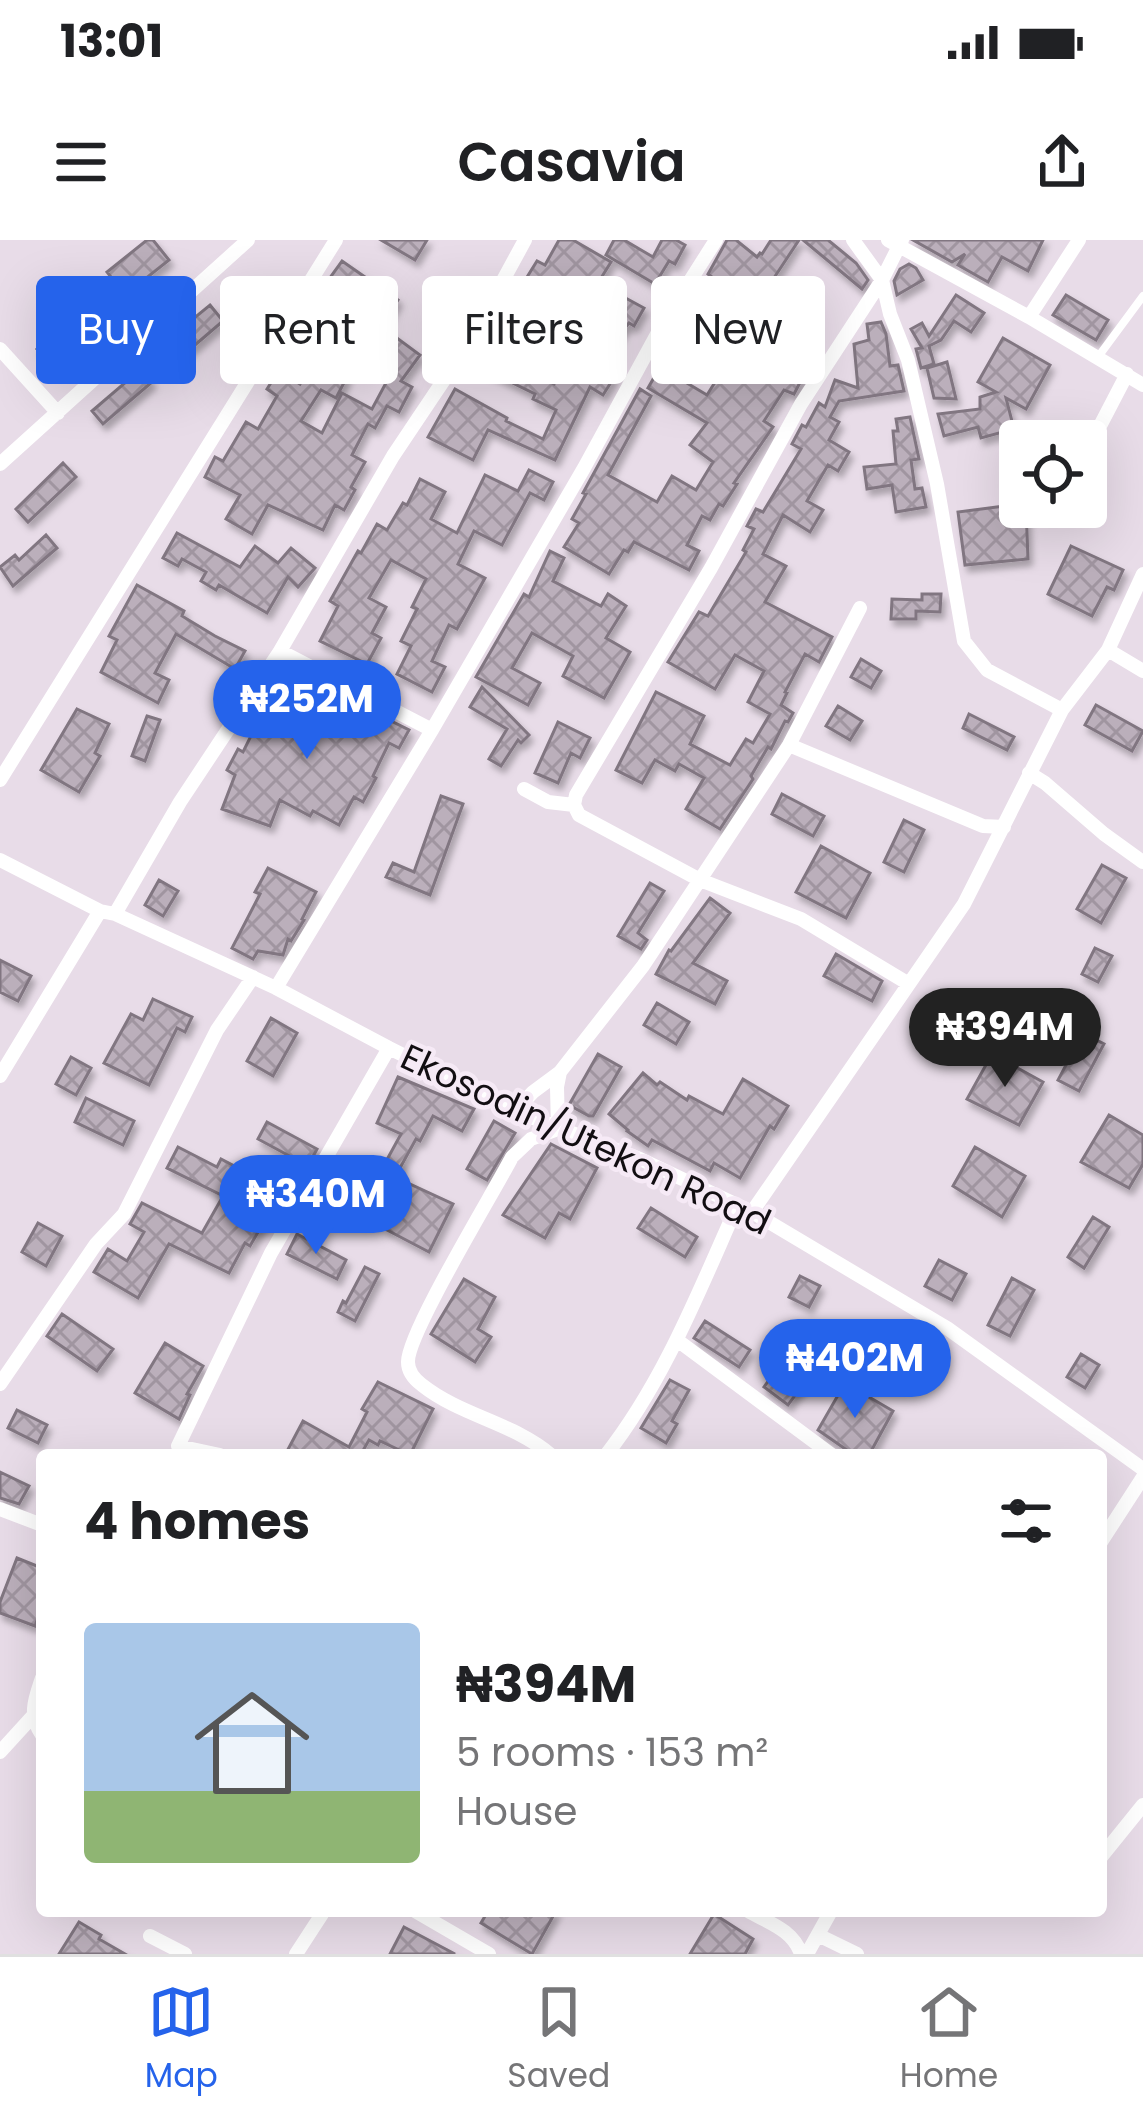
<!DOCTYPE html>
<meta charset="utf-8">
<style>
body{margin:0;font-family:Poppins,sans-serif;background:#f6f6f6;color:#202124;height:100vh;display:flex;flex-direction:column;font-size:45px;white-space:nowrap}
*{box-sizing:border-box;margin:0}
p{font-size:39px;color:#757577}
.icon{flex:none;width:66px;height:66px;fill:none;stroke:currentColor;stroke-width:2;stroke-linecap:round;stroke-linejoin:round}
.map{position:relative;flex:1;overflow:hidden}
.sheet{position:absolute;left:36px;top:1209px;width:1071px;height:468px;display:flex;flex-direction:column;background:#fff;border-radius:12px;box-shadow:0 12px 48px #0002}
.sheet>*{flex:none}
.hud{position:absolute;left:36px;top:36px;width:1071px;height:108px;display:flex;gap:24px}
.controls{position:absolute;left:999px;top:180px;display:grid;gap:24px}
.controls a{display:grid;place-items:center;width:108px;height:108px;border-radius:12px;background:#fff;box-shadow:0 12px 48px #0002;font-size:60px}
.price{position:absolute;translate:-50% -102px;padding:0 27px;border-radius:42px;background:#2563eb;color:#fff;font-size:39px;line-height:78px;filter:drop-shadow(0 3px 6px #0008)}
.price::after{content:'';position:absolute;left:50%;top:72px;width:36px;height:27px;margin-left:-18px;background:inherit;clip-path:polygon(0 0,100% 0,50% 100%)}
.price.current{background:#222;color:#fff}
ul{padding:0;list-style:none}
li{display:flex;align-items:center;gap:36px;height:300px;padding:0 48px}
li+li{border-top:3px solid #e0e0e0}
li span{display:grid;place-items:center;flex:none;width:336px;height:240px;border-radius:12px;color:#555}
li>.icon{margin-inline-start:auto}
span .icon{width:144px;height:144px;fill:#fffc;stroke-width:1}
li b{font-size:51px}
h2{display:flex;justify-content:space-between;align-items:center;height:144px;padding:0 48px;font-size:51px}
.tag{padding:0 42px;border-radius:12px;background:#fff;box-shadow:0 12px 48px #0002;font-size:42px;line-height:108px}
.tag.current{background:#2563eb;color:#fff}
.status{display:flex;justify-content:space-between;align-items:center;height:84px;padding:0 60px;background:#fff;direction:ltr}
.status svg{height:33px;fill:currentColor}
header{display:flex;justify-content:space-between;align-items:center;height:156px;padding:0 48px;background:#fff;font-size:54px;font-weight:600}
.tab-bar{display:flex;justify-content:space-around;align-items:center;height:168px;border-top:3px solid #e0e0e0;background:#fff;font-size:33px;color:#757577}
.tab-bar a{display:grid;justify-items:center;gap:6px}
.tab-bar .current{color:#2563eb}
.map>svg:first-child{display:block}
</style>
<div class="status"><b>13:01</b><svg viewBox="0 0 49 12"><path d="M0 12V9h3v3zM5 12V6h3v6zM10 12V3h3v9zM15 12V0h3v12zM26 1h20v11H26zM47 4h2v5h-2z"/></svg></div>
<header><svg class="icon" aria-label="menu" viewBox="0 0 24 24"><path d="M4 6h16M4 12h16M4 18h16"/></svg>Casavia<svg class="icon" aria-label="share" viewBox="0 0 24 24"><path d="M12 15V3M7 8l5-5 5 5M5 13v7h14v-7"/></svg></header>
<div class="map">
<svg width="1143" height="1714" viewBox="0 0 1143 1714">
<defs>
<pattern id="building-cross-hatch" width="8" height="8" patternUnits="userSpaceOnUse" patternTransform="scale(3)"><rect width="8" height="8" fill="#bbafbb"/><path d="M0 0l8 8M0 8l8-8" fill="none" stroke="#a095a0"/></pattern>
<filter id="shadow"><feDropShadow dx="3.5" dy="6" stdDeviation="3" flood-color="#0004"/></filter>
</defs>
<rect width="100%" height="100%" fill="#e8dce8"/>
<!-- building -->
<path fill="url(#building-cross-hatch)" stroke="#817681" stroke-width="3" fill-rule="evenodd" filter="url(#shadow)" d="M147,0H153L169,20L125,55L107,32Z
M381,0H427L415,20Z
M559,0H573L611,22L598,43L644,68L634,86L629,83L617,97L599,127L615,136L603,155L590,147L555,220L488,190L473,220L428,197L455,149L507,178L506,181L543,199L556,170L533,159L535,154L472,123L513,46L519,50L537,21L545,25ZM575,53L612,74L598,94L572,78L559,99L576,109L554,144L529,130L526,137L500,123L511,100L522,106L536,81L542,84L555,60L567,67Z
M614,0H624L653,17L662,0H676L685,5L675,24L669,21L655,44L606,15Z
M727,0H736L757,17L760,13L762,14L771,0H799L764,53L812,99L796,116L748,69L750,67L708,34Z
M803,0H828L856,23L868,40L862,49Z
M913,0H1043L1028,31L1002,17L988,42L958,25L965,14L952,22Z
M342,21L398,60L386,80L361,62L337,95L350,104L334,129L347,137L336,158L321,150L301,181L322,193L342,153L372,169L394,128L359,102L374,81L420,115L401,141L412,147L399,172L387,166L375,188L368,184L352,215L365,222L351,247L355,250L344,270L335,265L323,290L268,265L252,294L226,279L240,255L205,237L215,217L223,221L246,182L258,189L277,156L267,149L279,130L300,144L318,110L297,96L332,41L329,39Z
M909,24L916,28L923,40L897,55L894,41L900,29Z
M956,55L984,73L971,92L954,81L941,100L929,106L934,124L921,128L916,109L922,108L911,89L922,83L929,96Z
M1066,55L1108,80L1096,100L1053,75Z
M210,65L223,81L174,123L160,106Z
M79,69L93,83L51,123L37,109Z
M685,70L745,104L805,133L794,154L784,150L764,181L773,187L734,243L737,244L723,266L719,264L710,280L702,276L687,305L699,311L689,330L634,302L628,312L624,310L609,334L564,307L579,283L572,279L586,254L583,253L640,149L651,156L608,235L657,262L672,236L696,250L713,222L690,205L707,183L648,148L660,127L707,155L727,123L671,91Z
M881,82L886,94L890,126L898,125L904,151L839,161L830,177L839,182L829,200L849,212L838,231L828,225L807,261L823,270L810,292L783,275L763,314L786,326L765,362L832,397L819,422L805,414L785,452L787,453L781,465L793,473L788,482L785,481L771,509L768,507L751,536L753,539L720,589L686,569L704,538L679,524L675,531L655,520L642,543L616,530L656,452L704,476L690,504L730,525L746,499L753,503L770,474L748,462L764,431L735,415L715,449L668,422L699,372L708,376L746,312L743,310L754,289L747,286L756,269L763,272L801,209L792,204L802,185L806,187L819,163L825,167L835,140L858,148L854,104L869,100L867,84Z
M1003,98L1050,125L1026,169L1006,158L1014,189L981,198L978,187L944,196L938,174L980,169V157L996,152L978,142Z
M947,122L956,159L934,158L927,128Z
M141,129L152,142L103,184L92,171Z
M910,177L919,219L911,220L915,249L922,248L926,267L896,272L892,245L867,249L864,227L896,224L893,191H898L896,179Z
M63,223L76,237L28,282L16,269Z
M529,230L553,242L544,260L530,253L502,305L474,291L458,324L485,338L457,389L449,385L432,421L445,427L432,452L397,434L411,406L401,401L417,369L412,367L426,339L391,320L369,358L386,367L372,393L381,398L367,424L320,401L338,366L330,361L358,311L361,313L377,284L387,290L403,263L407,265L420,239L445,252L431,279L457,293L485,235L518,251Z
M1020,264V267H1026L1028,319L965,325L958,272Z
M177,293L240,327L255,306L278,323L291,308L315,328L298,347L288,337L267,373L219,345L216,350L201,341L206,332L182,319L178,326L163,318Z
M46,295L57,308L13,346L0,327L15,315L19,320Z
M1071,306L1123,330L1114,350L1107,347L1092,376L1048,354Z
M550,311L564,318L553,341L601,366L608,354L626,366L606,398L630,412L604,458L563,436L573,416L532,393L512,428L540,443L528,465L476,437L524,354L529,357Z
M137,345L184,371L182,376L215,396L245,411L235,429L176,394L155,433L169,440L158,463L101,432L117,400L109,396Z
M922,354H941L940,372L916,371V379H891L892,359L922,360Z
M861,419L881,431L871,448L851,437Z
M482,447L529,495L521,503L518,500L501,526L489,519L507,489L470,467Z
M267,451L338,488L342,481L351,485L361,466L409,490L399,508L389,503L373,536L376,538L363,562L354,557L339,585L313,571L310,576L280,560L270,586L222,569L235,535L227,530L238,509L243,512L261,476L253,472Z
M1096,465L1143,491L1132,511L1085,485Z
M838,466L862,481L850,500L826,486Z
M77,469L109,484L95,513L100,516L79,552L41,530Z
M969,474L1014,497L1007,510L963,488Z
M147,476L160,480L145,521L132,516Z
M558,482L590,498L580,518L571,513L558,543L535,533Z
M782,554L824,576L813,596L772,574Z
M441,556L463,564L430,655L386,637L393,623L414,632Z
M904,580L924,590L904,632L884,622Z
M821,606L870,633L846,678L796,652Z
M1102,625L1126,638L1101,683L1077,669Z
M268,628L316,652L302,679L304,680L291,701L288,699L283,715L258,711L253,719L232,708L260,654L255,652Z
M159,640L178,651L163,676L145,665Z
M650,643L664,651L638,693L647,700L641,709L618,696Z
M710,658L730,673L693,723L727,741L715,764L656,734L669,710L671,711Z
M1095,708L1112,716L1098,742L1082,734Z
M836,714L882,741L872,761L824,736Z
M0,720L31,736L18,761L0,752Z
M153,759L192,777L185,792L177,788L149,845L104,823L131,774L143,780Z
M657,763L689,782L676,804L644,785Z
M271,778L297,793L273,836L247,821Z
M1083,793L1104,804L1079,851L1058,840Z
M598,814L621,827L593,876H589L569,865Z
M992,814L1043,842L1019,885L967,859Z
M71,817L91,828L76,855L56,844Z
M643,833L657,845L660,842L687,860L689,856L723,874L743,839L788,866L774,889L770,886L740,938L714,923L710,931L652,900L648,906L627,891L628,890L609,874Z
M398,837L474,869L462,891L433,876L420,901L416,899L395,937L453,964L429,1012L385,989L400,962L372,947L401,894L377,883Z
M86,858L134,881L123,905L75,882Z
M1109,875L1143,895V924L1129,948L1081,922Z
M494,881L515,893L487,940L467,929Z
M267,882L317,909L308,926L258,899Z
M551,904L597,928L570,979L559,973L545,998L503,975Z
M178,907L217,927L221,919L284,952L271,977L268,975L250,1006L245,1003L229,1033L169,1004L138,1058L94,1032L108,1009L127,1021L144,992L130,984L142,963L202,993L223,956L167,928Z
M975,907L1025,936L1002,977L953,946Z
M331,936L377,959L365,981L320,959Z
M651,968L697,997L685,1017L638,988Z
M1093,977L1109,987L1084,1028L1068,1017Z
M38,983L62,996L46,1026L22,1012Z
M297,994L346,1020L337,1039L287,1014Z
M939,1020L966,1034L952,1060L925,1046Z
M365,1027L379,1034L355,1081L338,1072L343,1061L346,1063Z
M800,1036L820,1046L809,1067L789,1057Z
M1012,1038L1034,1050L1010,1096L988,1085Z
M464,1039L495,1057L478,1089L491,1097L475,1122L431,1094Z
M62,1074L113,1109L97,1131L47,1096Z
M705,1081L750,1110L739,1127L694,1098Z
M165,1103L203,1126L187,1154L190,1155L179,1179L135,1153Z
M899,1103L920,1114L904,1143L884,1132Z
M792,1108L817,1126L788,1165L764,1147Z
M1081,1114L1099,1125L1085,1148L1067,1137Z
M670,1140L689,1150L672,1181L677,1184L666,1203L641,1188Z
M378,1142L433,1169L410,1215L380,1201L378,1205L369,1200L361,1214L363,1215H285L303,1181L349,1207L367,1172L362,1169Z
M845,1143L893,1171L869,1215H854L818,1190Z
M17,1170L47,1185L38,1203L8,1188Z
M0,1232L29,1246L19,1264L0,1258Z
M17,1318L42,1328V1367L35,1386L0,1373V1362Z
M488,1671H556L532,1714L481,1683Z
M714,1674L753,1699L745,1714H690Z
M79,1682L101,1695L99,1699L125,1714H59Z
M404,1687L455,1714H390Z"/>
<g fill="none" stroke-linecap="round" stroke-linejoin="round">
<!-- service -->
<path stroke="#fff" stroke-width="8" d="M1098,117L1143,56"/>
<!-- minor -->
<path stroke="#fff" stroke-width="14" d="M853,0L882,40L890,74L908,120L937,244L964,401L987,430L1062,470
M888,0L1029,77L1143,145
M902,0L882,40L801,164L711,328L576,555L574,565L579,575L700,640L801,679L909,744
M1029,77L1079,0
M0,109L58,173
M1088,209L1127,134
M0,224L248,0
M1108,410L1143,431
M280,411L432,490
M789,505L983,586L1004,587
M1029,533L1045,543L1104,594L1143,622
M0,540L336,0
M524,549L548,562L574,565
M0,620L100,671L115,674L276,748L389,808L515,871L640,919L752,972L947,1088L1143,1229
M115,674L180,562L280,411L393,216L470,101L525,0
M276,748L432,490L584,228L662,85L716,0
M0,836L100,671
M515,871L533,852L560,832L643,726L789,505L860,368
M752,972L964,664L1062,470L1108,410L1143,334
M677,1100L832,1215
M0,1144L96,1004L124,974L217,790L253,737
M220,1215L178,1206L271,1013L389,808
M551,1215C514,1183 461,1176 422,1145C414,1139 408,1132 408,1122C407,1094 494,952 512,917L531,899L558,889L557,847L560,832
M606,1215C664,1141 699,1051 737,966
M0,1269L42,1285
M1101,1302L1143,1237
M42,1438C35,1459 28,1475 42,1495
M0,1512L32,1477
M1101,1617L1143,1565
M415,1671L489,1714
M748,1671C769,1683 793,1690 801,1714
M818,1695L857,1714
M150,1696L185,1714
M296,1714L324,1671
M807,1714L831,1671"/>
</g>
<g text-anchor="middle" stroke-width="9" stroke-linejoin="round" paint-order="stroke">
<!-- street labels -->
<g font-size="36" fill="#120e12" stroke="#f6eaf6">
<text transform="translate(586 899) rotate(25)" y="13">Ekosodin/Utekon Road</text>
</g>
</g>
</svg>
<div class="controls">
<a><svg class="icon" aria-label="locate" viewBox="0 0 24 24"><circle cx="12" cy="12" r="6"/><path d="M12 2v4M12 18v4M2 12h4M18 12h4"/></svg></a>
</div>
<b class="price" style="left:307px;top:522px">₦252M</b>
<b class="price current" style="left:1005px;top:850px">₦394M</b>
<b class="price" style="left:316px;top:1017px">₦340M</b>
<b class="price" style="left:855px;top:1181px">₦402M</b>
<div class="hud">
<a class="tag current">Buy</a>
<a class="tag">Rent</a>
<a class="tag">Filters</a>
<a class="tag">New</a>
</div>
<section class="sheet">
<h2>4 homes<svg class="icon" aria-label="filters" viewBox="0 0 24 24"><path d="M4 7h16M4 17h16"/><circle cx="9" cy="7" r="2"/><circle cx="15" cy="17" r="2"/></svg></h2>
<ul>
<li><span style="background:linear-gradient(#a9c7e8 70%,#8fb573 0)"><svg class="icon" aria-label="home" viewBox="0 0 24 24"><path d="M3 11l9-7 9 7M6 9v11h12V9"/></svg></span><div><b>₦394M</b><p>5 rooms · 153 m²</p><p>House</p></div></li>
</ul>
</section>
</div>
<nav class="tab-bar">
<a class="current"><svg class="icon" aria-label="map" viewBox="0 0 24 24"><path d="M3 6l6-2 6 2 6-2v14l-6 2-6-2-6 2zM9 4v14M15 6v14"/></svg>Map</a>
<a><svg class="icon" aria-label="saved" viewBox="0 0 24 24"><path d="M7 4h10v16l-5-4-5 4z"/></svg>Saved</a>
<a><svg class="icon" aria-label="home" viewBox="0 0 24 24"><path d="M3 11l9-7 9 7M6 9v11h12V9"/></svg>Home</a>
</nav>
